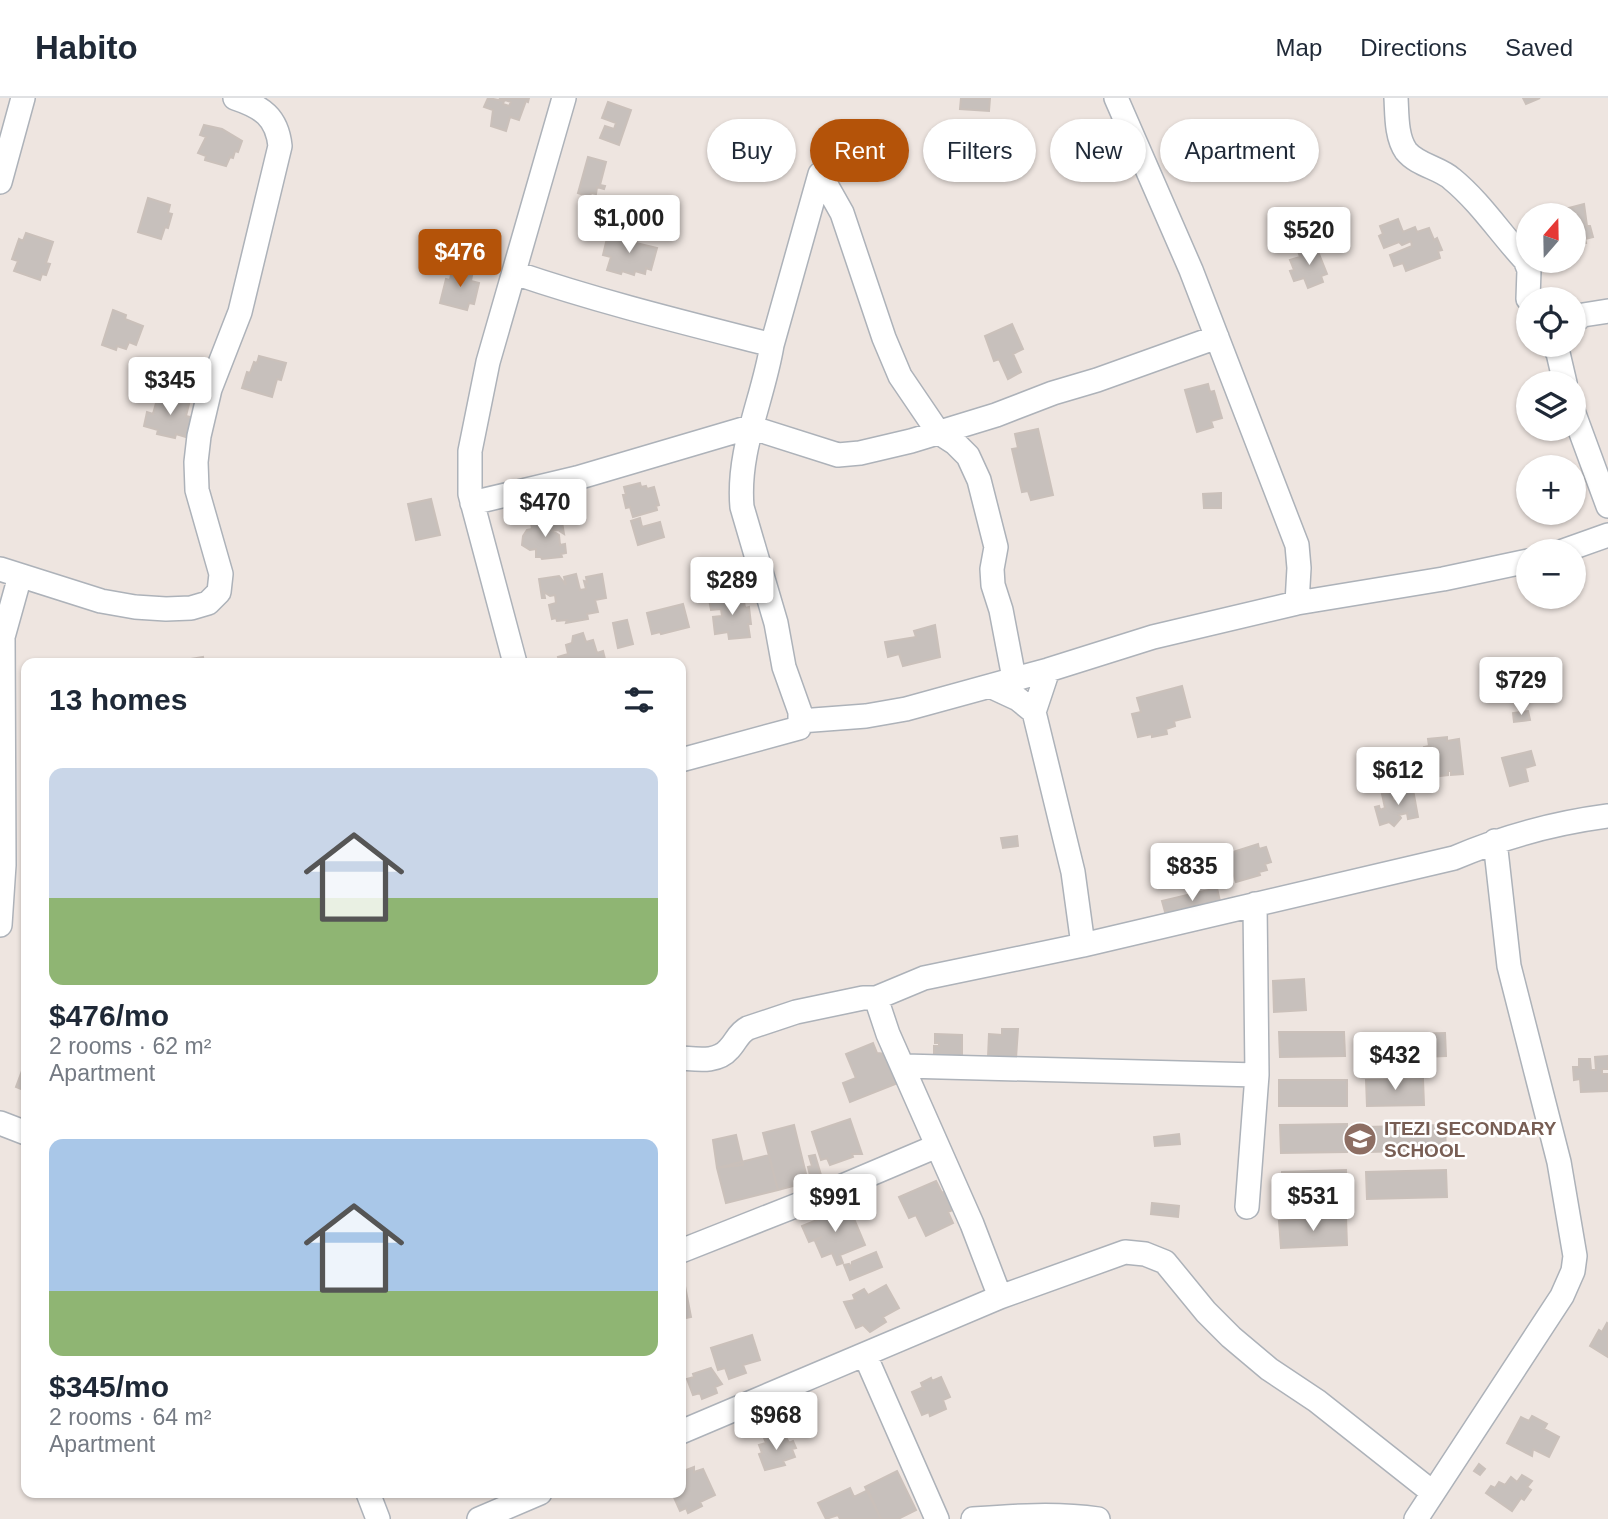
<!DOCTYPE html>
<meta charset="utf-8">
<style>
body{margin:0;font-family:Arial,sans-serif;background:#f6f6f7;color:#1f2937;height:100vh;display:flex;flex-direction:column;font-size:26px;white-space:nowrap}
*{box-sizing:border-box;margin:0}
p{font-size:23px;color:#747a83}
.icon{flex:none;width:38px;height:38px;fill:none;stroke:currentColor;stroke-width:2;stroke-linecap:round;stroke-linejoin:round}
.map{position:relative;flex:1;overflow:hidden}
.drawer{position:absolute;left:21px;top:560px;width:665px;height:840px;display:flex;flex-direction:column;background:#fff;border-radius:14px;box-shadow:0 2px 5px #0004}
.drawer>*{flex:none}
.guide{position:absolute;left:707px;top:21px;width:665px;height:63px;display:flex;gap:14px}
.needle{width:46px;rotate:20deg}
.controls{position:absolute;left:1516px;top:105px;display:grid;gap:14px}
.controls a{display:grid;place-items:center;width:70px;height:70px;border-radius:50%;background:#fff;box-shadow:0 2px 5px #0004;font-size:35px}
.price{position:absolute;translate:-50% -60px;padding:0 16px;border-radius:7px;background:#fff;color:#222;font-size:23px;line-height:46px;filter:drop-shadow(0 2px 4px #0008)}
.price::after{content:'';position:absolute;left:50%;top:42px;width:21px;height:16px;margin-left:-10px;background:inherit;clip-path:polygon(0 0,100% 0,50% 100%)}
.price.on{background:#b45309;color:#fff}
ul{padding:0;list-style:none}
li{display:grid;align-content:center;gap:14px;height:371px;padding:0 28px}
li span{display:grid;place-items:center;height:217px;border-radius:14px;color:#555}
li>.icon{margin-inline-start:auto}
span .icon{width:126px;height:126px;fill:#fffc;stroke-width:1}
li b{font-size:30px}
h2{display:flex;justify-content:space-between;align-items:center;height:84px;padding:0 28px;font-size:30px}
.pill{padding:0 24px;border-radius:32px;background:#fff;box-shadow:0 2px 5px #0004;font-size:24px;line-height:63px}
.pill.on{background:#b45309;color:#fff}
header{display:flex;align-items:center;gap:42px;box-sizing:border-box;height:98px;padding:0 35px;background:#fff;border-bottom:2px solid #e0e1e3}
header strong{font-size:33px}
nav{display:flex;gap:38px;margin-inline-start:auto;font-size:24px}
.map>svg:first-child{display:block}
</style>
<header>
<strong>Habito</strong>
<nav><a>Map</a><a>Directions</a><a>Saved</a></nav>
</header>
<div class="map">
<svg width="1608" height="1421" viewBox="0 0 1608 1421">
<rect width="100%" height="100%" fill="#eee5e0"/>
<!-- building -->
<path fill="#c7c0bc" stroke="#cac0ba" stroke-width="2" d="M488,0L504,3L503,6L509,8L511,4L499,0H529L528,4L526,3L519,22L510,19L506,33L491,28L493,12L484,9Z
M961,0H990L989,13L960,11Z
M1523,0H1540L1526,6Z
M608,4L631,12L619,47L600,40L605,28L614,31L616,25L602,20Z
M204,27L222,31L242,43L238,54L235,53L233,60L230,59L226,68L205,62L206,58L198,55L206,39L200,37Z
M588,59L606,64L600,87L605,88L604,91L597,89L596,96L591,95L590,99L578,95Z
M148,100L170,107L168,115L172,116L168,130L165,129L161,141L138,134Z
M1584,106L1587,128H1590L1593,139L1585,141L1586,145L1573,148V117H1557L1562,116L1561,112Z
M585,107L599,111L597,119L583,115Z
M1398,121L1403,134L1415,129L1417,134L1429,130L1434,142L1437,140L1442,152L1438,153L1440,160L1406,173L1403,165L1394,168L1390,157L1412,148L1411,143L1402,147L1399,144L1384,150L1379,138L1383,136L1380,128Z
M26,135L53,144L46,165L50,166L46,177L42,176L40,182L14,173L18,163L12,161L19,141L23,143Z
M608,136L623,140L624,136L638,140L636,145L657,150L651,172L646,170L645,176L635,173L634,177L622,173L621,176L607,172L611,159L603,157Z
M1315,146L1327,176L1321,178L1323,184L1308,190L1304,180L1294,183L1290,173L1294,172L1290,162L1300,159L1298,153Z
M453,167L473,172L471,183L479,185L474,206L469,205L467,212L440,205L446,181L450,182Z
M113,212L126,217L125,221L143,228L136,247L129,244L126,251L117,248L116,252L102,247Z
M1012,226L1023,251L1013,256L1021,274L1008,281L999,261L994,263L985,238Z
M259,258L286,265L281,282L277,281L272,299L242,290L247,274L250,275L254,264L257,265Z
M1208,286L1210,294L1214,293L1222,320L1211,323L1213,329L1197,334L1185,292Z
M159,294L190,302L186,318L194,320L189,340L176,336L175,340L157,336L158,332L144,328L147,314L153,316Z
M1038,331L1053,397L1031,402L1028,393L1022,394L1012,351L1018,350L1015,336Z
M640,385L641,389L646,388L647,391L654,389L659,407L656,408L657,412L633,419L630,409L626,410L623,397H626L624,389Z
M1221,395V410H1204L1203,396Z
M431,401L440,437L416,442L408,406Z
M556,419L557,424H562L564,436L558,432L553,433L559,437L560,447L565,446L566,455L561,456L562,459L542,461L541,459H536V451L530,452L522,447L523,438L527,432L532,431L531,424Z
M640,420L642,429L660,424L664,439L638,447L631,423Z
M576,476L580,492L586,491L584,483L587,484L586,479L602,476L606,500L595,502L598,514L587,516L588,521L566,525L567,522L557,523L556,520L552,521L549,507L556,505L555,497L550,498L544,494L545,500H542L539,481L559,478L566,487L564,479Z
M743,497L745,510L749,509L751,526H748L750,539L729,541L728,534L715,536L713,519L722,518L721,511L711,512L709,501Z
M683,506L689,529L661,536L660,534L652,536L647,515Z
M627,522L633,546L618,550L613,525Z
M935,527L940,559L903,568L899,556L888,559L885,544L916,539L914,533Z
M583,535L586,544L593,542L597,555L603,553L606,565H578L577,563L560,565L558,559L568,556L566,547L572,545L573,538Z
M203,559L204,565H211H180L179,563Z
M1182,588L1190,619L1174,623L1175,628L1166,631L1167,636L1152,639V636L1138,639L1132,616L1141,614L1137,600Z
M1528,613L1530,622L1514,624L1513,615Z
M1447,639V643L1459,641L1463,676L1451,677V673H1448V677L1432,679L1431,675H1425L1424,671H1419L1418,656H1425L1424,649L1429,648L1428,641Z
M1531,653L1535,667L1525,670L1528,683L1510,688L1502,660Z
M1412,686L1418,719L1408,721L1407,715L1399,717L1401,720L1394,728L1389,724L1380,727L1375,709L1379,708L1380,712L1385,710L1382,696L1391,694L1393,703L1400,702L1399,698H1403L1401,688Z
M1017,738L1018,748L1003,750L1001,740Z
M1258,746L1259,751L1266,749L1271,764L1265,766L1267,772L1259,774L1260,777L1236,784L1227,756Z
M1182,754L1193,755V759H1201L1200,771H1204L1203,790L1178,789V784H1169V763L1176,764V758L1182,759Z
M1217,790L1221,808L1167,821L1162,803Z
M1304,881L1306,912L1274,914L1273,883Z
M1002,931H1018L1016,960L988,959L989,936L1002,937Z
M1279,934H1344L1345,958L1280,959Z
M1445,935L1446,958L1363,961V937Z
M935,936L962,937V959L934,958V948H939V945H935Z
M873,945L877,955L886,956L898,985L850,1004L843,985L856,980L846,956Z
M1608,958V971H1602V976H1608V993L1581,994L1580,981L1574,982L1573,969H1579V961H1590L1591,972H1596L1595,959Z
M26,962V993L16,989Z
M1423,981L1424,1007L1367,1008L1366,982Z
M1279,982H1347V1008H1279Z
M850,1021L862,1056H852L853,1059L830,1067L827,1060L821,1062L812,1034Z
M1347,1026V1054L1281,1055L1280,1027Z
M794,1027L808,1084L778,1092L763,1035Z
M1445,1027L1446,1052L1367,1054L1366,1029Z
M1179,1036L1180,1046L1155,1048L1154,1039Z
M736,1037L743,1067L717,1070L713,1042Z
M769,1057L778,1092L726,1105L717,1070Z
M815,1057L824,1087L813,1090L808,1069L812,1068L809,1058Z
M1346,1072L1347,1099L1283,1101L1282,1074Z
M1446,1072L1447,1099L1367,1101L1366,1074Z
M936,1083L942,1095L947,1092L955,1111L948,1114L953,1125L926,1138L916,1117L909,1120L899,1099Z
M1152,1105L1179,1108L1178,1119L1151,1116Z
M849,1109L865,1147L840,1157L843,1165L837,1167L832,1155L822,1159L815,1143L822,1139L809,1144L802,1128Z
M1346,1119L1347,1147L1281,1150L1279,1123Z
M876,1154L882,1169L850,1182L844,1167L849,1166L851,1170L852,1164Z
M886,1187L899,1210L883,1219L886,1224L870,1234L863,1227L856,1230L844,1204L855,1202L853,1197L864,1191L868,1197Z
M685,1188L691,1219L681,1221V1189Z
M1607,1225L1608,1226V1259L1590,1248L1599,1232L1602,1234Z
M752,1237L760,1262L743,1267L746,1275L729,1281L725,1270L718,1272L711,1250Z
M711,1270L722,1286L715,1289L717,1295L702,1301L700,1295L693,1297L687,1281L694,1279L693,1276Z
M941,1279L950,1299L943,1302L946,1311L930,1318L929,1314L922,1317L912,1294L921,1290L922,1292H924L921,1285L931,1280L932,1283Z
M1532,1318L1547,1326L1544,1331L1559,1339L1549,1359L1533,1351L1532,1358L1507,1345L1521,1319L1529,1323Z
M772,1337L774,1343L786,1339L789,1345L793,1343L796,1350L792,1351L795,1359L783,1363L785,1367L765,1372L759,1356L762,1355L759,1347L766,1345L764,1340Z
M1479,1366L1485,1371L1480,1377L1474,1373Z
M694,1369V1374L703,1371L715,1397L700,1404L702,1408L688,1415L686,1410L680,1413L672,1395H681V1374Z
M897,1373L916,1412L898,1421H881L865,1389Z
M1522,1377L1532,1383L1527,1389L1531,1392L1524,1402L1521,1400L1512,1413L1486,1395L1491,1388L1495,1390L1499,1384L1505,1387L1511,1379L1517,1384Z
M850,1390L854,1399L868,1392L881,1421H840L838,1417L826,1421L818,1405Z"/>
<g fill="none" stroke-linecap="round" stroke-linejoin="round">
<defs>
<path id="minor" d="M1116,0L1191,172L1297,447L1299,470L1297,505
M1396,0C1397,16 1396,39 1406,53C1417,67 1440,70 1452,81C1480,104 1500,135 1525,162L1529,172L1528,201
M820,76L842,115L884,240L900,278L938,334L955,345L968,358L979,382L996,449L992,471L993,487L1001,512L1014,580
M0,84L23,0
M515,175C600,204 686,225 772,247
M1573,224L1583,217L1608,213
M1553,247L1558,255L1565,285
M1573,313L1608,408
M472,405L577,380L750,329L838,357L860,355L911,343L996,317L1053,295L1097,282L1217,239
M1563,453L1608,437
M0,471L101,503L135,509L166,511L191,510L208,505L219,494L221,476L197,392L196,364L199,338L210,291L240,214L280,48C277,19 262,9 235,0
M515,565L470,396V353L488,264L564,0
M1048,572L1034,614L1073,774L1083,847
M990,588L1018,601L1034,614
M800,623V614L784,569L776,525L742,409C737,352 763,302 772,247L820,76
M681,662L799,630L800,623L866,618L906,611L1048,572L1153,539L1297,505L1443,481L1528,463
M0,827L4,767L3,539L20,478
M876,900L888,936L972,1126L1000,1199
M681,960C697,961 717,965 729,951C736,944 738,935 748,930L796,914L863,900H876L924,880L1083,847L1454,760C1503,739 1555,725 1608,718
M904,968L1257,977
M0,1025L26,1035
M1247,1109L1257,977L1255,806
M681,1153L800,1106L937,1048
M865,1257L937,1421
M681,1334L1000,1199L1125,1154L1145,1156L1165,1164L1206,1214L1231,1239L1269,1271L1317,1303L1432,1394
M368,1395L378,1421
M479,1421L540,1395
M973,1421C1015,1418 1057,1415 1098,1421
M1416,1421L1562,1198L1573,1173L1575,1158L1559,1064L1509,868L1495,743"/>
</defs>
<!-- minor casing -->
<use href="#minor" stroke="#adb2b9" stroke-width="26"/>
<!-- minor -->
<use href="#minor" stroke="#fff" stroke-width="23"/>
</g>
<!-- icons -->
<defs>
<symbol id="school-disc" viewBox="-11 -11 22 22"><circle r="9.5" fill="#8d6e63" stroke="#fff"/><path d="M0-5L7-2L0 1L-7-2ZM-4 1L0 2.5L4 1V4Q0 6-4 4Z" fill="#fff"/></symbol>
</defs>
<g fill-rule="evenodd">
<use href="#school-disc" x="1341" y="1022" width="38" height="38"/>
</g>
<g text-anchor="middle" stroke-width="5" stroke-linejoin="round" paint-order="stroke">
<!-- education labels -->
<g font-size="19" font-weight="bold" fill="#785e54" stroke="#fff" text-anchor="start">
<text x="1384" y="1037">ITEZI SECONDARY<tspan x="1384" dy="22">SCHOOL</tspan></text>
</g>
</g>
</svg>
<div class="controls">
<a><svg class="needle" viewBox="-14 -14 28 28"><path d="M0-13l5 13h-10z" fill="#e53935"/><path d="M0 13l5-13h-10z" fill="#747a83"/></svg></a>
<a><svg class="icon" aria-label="locate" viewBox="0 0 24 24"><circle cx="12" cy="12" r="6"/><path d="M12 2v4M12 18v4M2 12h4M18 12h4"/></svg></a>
<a><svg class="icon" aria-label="layers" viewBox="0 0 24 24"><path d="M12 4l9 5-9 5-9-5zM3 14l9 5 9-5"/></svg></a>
<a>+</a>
<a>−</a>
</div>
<b class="price" style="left:629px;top:157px">$1,000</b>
<b class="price" style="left:1309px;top:169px">$520</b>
<b class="price on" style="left:460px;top:191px">$476</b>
<b class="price" style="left:170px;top:319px">$345</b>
<b class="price" style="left:545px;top:441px">$470</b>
<b class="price" style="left:732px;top:519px">$289</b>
<b class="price" style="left:1521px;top:619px">$729</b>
<b class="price" style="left:1398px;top:709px">$612</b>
<b class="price" style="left:1192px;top:805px">$835</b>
<b class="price" style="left:1395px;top:994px">$432</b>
<b class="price" style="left:1313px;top:1135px">$531</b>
<b class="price" style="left:835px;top:1136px">$991</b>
<b class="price" style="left:776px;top:1354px">$968</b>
<div class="guide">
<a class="pill">Buy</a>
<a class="pill on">Rent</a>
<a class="pill">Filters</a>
<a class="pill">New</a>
<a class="pill">Apartment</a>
</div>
<section class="drawer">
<h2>13 homes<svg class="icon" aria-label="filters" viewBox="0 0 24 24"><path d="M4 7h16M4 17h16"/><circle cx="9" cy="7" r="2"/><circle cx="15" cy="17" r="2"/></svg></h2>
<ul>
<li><span style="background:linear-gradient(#c9d6e8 60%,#8fb573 0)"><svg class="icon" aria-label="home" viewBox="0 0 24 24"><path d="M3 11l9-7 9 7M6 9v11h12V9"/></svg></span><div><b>$476/mo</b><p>2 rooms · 62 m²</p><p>Apartment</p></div></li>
<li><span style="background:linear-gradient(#a9c7e8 70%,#8fb573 0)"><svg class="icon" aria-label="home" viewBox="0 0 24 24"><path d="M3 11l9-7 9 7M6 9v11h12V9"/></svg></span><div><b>$345/mo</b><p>2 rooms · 64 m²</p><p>Apartment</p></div></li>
</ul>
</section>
</div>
